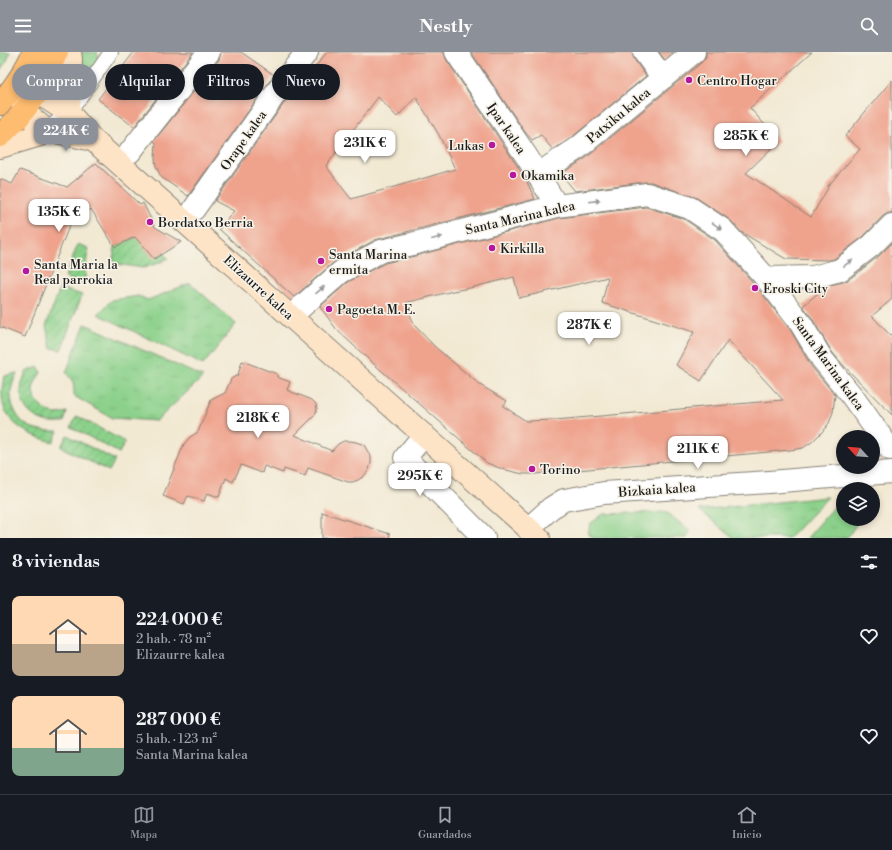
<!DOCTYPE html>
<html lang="es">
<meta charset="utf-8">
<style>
body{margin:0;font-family:"Libre Bodoni",serif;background:#20242c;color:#f1f3f6;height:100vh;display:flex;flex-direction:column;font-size:15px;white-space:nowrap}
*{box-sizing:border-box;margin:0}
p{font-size:13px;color:#9ea1a6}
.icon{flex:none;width:22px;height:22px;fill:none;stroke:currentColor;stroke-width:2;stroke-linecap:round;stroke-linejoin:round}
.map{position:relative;height:486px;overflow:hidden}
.side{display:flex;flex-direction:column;background:#171b24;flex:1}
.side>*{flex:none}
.top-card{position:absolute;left:12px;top:12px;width:400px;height:36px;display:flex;gap:8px}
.needle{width:26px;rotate:296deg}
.fabs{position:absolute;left:836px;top:378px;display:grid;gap:8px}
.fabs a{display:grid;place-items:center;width:44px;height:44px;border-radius:50%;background:#171b24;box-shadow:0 2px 6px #0003;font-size:20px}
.price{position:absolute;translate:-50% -34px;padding:0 9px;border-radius:8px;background:#fff;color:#222;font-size:13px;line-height:26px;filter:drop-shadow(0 1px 2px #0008)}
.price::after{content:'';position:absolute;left:50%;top:24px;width:12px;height:9px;margin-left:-6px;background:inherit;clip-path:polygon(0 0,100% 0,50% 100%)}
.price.selected{background:#8c9099;color:#fff}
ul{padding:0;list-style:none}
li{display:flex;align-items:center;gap:12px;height:100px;padding:0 12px}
li span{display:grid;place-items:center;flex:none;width:112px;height:80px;border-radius:8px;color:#555}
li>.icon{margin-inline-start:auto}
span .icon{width:48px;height:48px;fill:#fffc;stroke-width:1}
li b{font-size:17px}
h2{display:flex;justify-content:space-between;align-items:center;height:48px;padding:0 12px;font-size:17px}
.pill{padding:0 14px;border-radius:18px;background:#171b24;box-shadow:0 2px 6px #0003;font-size:14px;line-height:36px}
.pill.selected{background:#8c9099;color:#fff}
header{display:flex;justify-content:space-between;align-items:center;height:52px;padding:0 12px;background:#8c9099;color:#fff;font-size:18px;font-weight:700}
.dock{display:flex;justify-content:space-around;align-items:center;height:56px;border-top:1px solid #363941;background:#171b24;font-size:11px;color:#9ea1a6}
.dock a{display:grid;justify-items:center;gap:2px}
.dock .selected{color:#8c9099}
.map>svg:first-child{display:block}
</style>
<header><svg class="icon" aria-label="menu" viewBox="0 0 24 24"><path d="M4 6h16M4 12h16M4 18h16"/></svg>Nestly<svg class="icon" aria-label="search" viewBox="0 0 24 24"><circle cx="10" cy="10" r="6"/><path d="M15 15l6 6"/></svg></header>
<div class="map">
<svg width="892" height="486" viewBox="0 0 892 486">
<defs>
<pattern id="park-tufts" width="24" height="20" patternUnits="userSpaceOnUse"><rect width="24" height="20" fill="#8cd18b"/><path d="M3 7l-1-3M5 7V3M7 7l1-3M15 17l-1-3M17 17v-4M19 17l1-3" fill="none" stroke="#78b377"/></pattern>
<pattern id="garden-furrows" width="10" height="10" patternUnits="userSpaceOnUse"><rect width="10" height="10" fill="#8cd18b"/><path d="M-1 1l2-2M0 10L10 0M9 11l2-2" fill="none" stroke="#78b377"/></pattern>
</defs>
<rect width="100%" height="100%" fill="#f7f3e8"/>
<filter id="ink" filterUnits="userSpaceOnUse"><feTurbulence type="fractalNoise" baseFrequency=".025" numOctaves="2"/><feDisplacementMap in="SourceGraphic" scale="8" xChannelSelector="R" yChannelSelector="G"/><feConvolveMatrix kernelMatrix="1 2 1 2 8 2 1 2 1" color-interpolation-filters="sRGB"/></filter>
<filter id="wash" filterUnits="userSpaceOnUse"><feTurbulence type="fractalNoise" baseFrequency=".012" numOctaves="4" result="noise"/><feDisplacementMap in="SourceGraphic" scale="16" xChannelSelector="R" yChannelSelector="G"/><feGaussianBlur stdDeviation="0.9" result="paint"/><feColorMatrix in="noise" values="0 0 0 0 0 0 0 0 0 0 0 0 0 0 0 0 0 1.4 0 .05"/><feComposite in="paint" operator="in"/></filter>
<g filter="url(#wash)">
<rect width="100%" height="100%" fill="#f2e9d3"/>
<!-- grass -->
<path fill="#8cd18b" stroke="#547654" d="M79,0H97L99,7C94,13 92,19 84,18L80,13Z
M666,460L690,479L687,486H593L588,482L590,472L603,462Z"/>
<!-- park -->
<path fill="url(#park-tufts)" stroke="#547654" d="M0,0H10L7,9L0,18Z
M190,231L236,272L203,313L98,262L112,248L138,244L148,248Z
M85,272L203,325L156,369L112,366L74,344C74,334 74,328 66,321Z
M828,445L789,486H734L699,458Z
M843,445V467H860L847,486H807Z"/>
<!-- garden -->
<path fill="url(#garden-furrows)" stroke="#547654" d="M135,185L163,201L168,206L161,210L143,216L115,212L113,207L115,195Z
M78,192L88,196L84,233L65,225Z
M60,236L82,243L61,298L51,296L46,274Z
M39,315L41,321C36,327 31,337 34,344C37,353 46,360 55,362C59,362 63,361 67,360L64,370C57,370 49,371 42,368C20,360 16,338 27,319Z
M17,321C15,326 12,332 11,339C10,354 18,371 33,376C41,379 50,379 58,379L53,390C31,384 4,372 2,346C1,338 3,331 4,324Z
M77,364L125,390L119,401L71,375Z
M67,383L115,408L109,419L61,395Z"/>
<g id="blocks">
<!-- building -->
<path fill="#efa38d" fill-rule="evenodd" d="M134,0H193L134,75L98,47Z
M221,0H241L274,23L188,144L161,125L156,114L155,107L156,91L154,89L219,8Z
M327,0H444L446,7L516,112L526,128L535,147L375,188L333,211L294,245L219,177L234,159L215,149L294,37L296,39ZM378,45L397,65L416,45L439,83L455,117L401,133L351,147L326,114Z
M471,0H632L634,7L646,24L571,86L553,98L541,83L532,88L525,80Z
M659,0H674L665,8Z
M706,0H812L750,56L779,89L746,121L811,165L828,136L827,135L860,97L845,84L892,28V161H888L883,164L863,185L834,207L830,208L786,207L741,180L730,168L697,146L651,130H645L575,139L561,122L586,106L702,10L706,5Z
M96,111L140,153L143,151L155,175L181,190L154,207L135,185L115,195L91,157L70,172L25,285L0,275V127L12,132L20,118L67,135Z
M646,155L684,167L715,188L756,234L791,279L811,314L835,343L833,360L829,371L822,380L812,390L803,396L790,398L535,422H523L502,417L487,411L366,305L337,278L320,255L348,230L385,211L415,204L559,166ZM514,225L519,246L608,225L602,251L694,280L676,313L701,329L728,288L783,348L555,368L526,369L503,354L507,349L480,333L435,295L415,274L405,251L453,239L470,236Z
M892,191V247L872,264L892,285V363L845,315L832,300L812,266L803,254L826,234L843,230L848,228L879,204Z
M242,309L277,322V325L290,330L287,338L312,348L316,352L317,357L315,363L295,383L332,399L338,392L344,389H350L356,390L364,393L371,405V411L369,418L364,424L358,428L353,430H348L308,416L305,424L284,417L283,421L264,414L262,421L241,413L233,430L226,426L219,445L207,441L204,449L188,444L184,452L163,444L184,392L190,385L198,380L211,348L225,341L231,327L238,323Z
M322,460L390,482L389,486H322Z"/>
</g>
</g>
<g filter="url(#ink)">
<use href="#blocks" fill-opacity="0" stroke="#878278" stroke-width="1"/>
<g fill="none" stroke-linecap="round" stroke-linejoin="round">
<defs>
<path id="lane" d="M46,78L69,61L111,0"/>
<path id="street" d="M456,0L527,105L557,154
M644,0L663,26
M130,100L209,0
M538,122L578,96L694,0
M194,157L288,24L307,0
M766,226L801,272L822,307L852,344L890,397
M291,264L341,220L381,199L412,192L557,154L647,142L690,156L723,178L766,226L813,225L840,218L871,194L892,173
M424,383L405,406L484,486
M528,477L551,456L564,448L604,441L769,430L892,420"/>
<path id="secondary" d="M43,1L29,32L25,51L28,63L46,78L93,88
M17,46L43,44L69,61L93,88L539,486
M69,61L71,7L70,0
M0,95L40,83L46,78"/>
<path id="highway" d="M0,52C14,36 25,19 34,0
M0,84L18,66L39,39L57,0"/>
</defs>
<!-- lane casing -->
<use href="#lane" stroke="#878278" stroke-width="16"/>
<!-- street casing -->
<use href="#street" stroke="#878278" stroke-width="24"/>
<!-- secondary casing -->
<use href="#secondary" stroke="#878278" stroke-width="24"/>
<!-- highway casing -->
<use href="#highway" stroke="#878278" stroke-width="24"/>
<!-- lane -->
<use href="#lane" stroke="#fff" stroke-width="14"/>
<!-- street -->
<use href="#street" stroke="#fff" stroke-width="22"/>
<!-- secondary -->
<use href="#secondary" stroke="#fee4c6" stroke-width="22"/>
<!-- highway -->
<use href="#highway" stroke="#fdbc70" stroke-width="22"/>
</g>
<!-- one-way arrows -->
<defs><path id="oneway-solid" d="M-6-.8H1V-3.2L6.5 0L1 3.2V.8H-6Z"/></defs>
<g fill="#999">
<use href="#oneway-solid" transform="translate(595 149) rotate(-7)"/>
<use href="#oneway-solid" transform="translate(717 174) rotate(34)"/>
<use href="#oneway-solid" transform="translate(437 186) rotate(-15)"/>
<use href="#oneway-solid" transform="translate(848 211) rotate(-38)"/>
<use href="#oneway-solid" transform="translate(320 238) rotate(-41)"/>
</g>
</g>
<!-- markers -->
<g fill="#b5179e" stroke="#f7f3e8" stroke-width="1.5">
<circle cx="689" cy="28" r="4"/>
<circle cx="492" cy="93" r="4"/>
<circle cx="513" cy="123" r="4"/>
<circle cx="150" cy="170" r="4"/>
<circle cx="492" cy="196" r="4"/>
<circle cx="321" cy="209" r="4"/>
<circle cx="26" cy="219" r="4"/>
<circle cx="755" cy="236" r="4"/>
<circle cx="329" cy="257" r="4"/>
<circle cx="532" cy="417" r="4"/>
</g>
<g text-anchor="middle" stroke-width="3" stroke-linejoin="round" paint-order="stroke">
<!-- poi labels -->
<g font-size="13" fill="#1c1c1c" stroke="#f7f3e8" text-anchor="start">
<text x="697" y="33">Centro Hogar</text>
<text x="484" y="98" text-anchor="end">Lukas</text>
<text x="521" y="128">Okamika</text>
<text x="158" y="175">Bordatxo Berria</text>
<text x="500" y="201">Kirkilla</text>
<text x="329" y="207">Santa Marina<tspan x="329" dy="15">ermita</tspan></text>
<text x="34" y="217">Santa Maria la<tspan x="34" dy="15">Real parrokia</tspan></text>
<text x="763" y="241">Eroski City</text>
<text x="337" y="262">Pagoeta M. E.</text>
<text x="540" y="422">Torino</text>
</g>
<!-- street labels -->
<g font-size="13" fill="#1c1c1c" stroke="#f7f3e8">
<text transform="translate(618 63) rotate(-40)" y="5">Patxiku kalea</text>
<text transform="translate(507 76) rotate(56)" y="5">Ipar kalea</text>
<text transform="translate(243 88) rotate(-55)" y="5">Orape kalea</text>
<text transform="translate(520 165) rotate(-13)" y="5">Santa Marina kalea</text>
<text transform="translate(259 235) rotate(42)" y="5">Elizaurre kalea</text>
<text transform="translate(829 311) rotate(54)" y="5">Santa Marina kalea</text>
<text transform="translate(657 437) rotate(-4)" y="5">Bizkaia kalea</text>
</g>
</g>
</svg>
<div class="fabs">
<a><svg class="needle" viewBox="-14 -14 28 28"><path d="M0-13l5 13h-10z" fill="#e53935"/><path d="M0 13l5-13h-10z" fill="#9ea1a6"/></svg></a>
<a><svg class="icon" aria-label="layers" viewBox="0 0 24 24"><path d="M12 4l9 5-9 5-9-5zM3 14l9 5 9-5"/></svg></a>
</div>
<b class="price selected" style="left:66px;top:100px">224K €</b>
<b class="price" style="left:746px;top:105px">285K €</b>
<b class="price" style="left:365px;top:112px">231K €</b>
<b class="price" style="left:59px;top:181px">135K €</b>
<b class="price" style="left:589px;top:294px">287K €</b>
<b class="price" style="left:258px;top:387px">218K €</b>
<b class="price" style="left:698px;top:418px">211K €</b>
<b class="price" style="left:420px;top:445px">295K €</b>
<div class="top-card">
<a class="pill selected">Comprar</a>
<a class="pill">Alquilar</a>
<a class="pill">Filtros</a>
<a class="pill">Nuevo</a>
</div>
</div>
<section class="side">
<h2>8 viviendas<svg class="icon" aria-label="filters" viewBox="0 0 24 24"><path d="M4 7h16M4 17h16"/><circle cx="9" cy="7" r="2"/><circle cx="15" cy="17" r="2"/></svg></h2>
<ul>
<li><span style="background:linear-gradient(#ffd9b3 60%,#b9a48a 0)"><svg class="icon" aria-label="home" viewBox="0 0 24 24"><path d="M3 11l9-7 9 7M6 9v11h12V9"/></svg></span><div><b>224 000 €</b><p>2 hab. · 78 m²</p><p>Elizaurre kalea</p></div><svg class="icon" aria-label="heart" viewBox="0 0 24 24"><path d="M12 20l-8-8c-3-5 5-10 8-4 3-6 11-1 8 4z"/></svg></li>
<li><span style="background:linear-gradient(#ffd9b3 65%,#7fa58c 0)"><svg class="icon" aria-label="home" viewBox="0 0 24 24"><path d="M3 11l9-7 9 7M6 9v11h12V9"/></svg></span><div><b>287 000 €</b><p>5 hab. · 123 m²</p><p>Santa Marina kalea</p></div><svg class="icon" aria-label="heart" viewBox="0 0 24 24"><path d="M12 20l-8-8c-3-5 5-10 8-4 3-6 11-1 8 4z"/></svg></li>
</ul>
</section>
<nav class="dock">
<a class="selected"><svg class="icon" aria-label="map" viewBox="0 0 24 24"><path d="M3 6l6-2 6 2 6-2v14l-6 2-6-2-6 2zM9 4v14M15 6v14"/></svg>Mapa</a>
<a><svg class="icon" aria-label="saved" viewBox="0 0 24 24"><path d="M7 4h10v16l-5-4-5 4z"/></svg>Guardados</a>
<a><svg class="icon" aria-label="home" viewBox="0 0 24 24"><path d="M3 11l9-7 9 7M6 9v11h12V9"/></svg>Inicio</a>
</nav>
